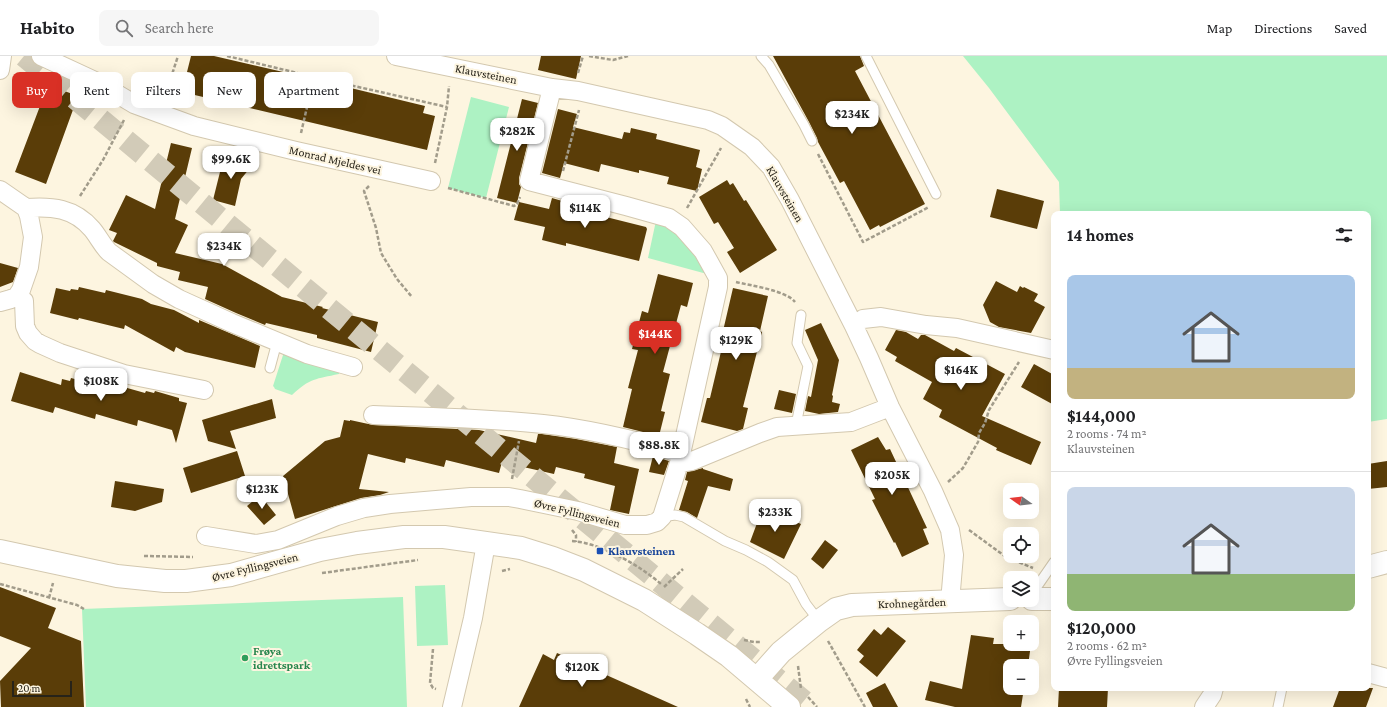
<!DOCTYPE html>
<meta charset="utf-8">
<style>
body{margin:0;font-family:"Crimson Pro",serif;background:#f6f6f6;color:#202124;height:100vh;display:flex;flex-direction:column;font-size:15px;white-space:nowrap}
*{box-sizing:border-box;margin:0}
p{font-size:13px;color:#757577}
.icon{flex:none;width:22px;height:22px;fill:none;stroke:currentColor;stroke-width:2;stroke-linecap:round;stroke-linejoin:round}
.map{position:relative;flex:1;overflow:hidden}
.panel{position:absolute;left:1051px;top:155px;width:320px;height:480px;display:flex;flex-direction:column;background:#fff;border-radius:8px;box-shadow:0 4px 16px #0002}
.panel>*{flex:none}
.guide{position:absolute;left:12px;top:16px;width:380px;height:36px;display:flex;gap:8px}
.needle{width:26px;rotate:284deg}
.fabs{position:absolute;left:1003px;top:427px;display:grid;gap:8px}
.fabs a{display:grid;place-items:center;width:36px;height:36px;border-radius:8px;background:#fff;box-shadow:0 4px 16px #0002;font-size:20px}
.scale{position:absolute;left:12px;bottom:10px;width:60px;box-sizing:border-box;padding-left:4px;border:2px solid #272319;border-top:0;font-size:11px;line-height:14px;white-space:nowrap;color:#272319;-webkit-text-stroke:3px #fdf5e0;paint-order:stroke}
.price{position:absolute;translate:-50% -34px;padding:0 9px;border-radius:8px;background:#fff;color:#222;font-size:13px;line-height:26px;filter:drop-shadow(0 1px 2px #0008)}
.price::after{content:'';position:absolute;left:50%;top:24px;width:12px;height:9px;margin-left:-6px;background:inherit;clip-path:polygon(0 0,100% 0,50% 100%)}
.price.active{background:#d93025;color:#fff}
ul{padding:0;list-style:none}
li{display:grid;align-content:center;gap:8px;height:212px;padding:0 16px}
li+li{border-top:1px solid #e0e0e0}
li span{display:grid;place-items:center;height:124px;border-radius:8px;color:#555}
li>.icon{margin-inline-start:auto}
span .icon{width:72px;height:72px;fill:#fffc;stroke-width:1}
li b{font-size:17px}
h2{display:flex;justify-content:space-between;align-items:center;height:48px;padding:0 16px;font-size:17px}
.chip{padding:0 14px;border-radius:8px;background:#fff;box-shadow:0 4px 16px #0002;font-size:14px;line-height:36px}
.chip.active{background:#d93025;color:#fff}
header{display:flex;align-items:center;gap:24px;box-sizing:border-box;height:56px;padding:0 20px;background:#fff;border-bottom:1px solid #e0e0e0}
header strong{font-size:19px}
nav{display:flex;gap:22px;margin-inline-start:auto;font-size:14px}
.search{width:280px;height:36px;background:#f6f6f6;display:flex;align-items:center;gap:10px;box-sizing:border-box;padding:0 14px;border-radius:8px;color:#757577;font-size:15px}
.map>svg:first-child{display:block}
</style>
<header>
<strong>Habito</strong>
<div class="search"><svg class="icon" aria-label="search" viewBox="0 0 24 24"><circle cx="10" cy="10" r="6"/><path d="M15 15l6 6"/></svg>Search here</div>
<nav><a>Map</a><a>Directions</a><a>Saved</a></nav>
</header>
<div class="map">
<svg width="1387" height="651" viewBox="0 0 1387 651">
<rect width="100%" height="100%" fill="#fdf5e0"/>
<!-- green -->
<path fill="#adf2c3" d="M963,0H1387V363L1368,366V158H1060L1059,126L989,32Z
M471,41L509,51L486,142L448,132Z
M657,160L701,201L707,218L648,202Z
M284,296L340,314L339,318C316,323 310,322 292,339L275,333L274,331L273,330Z
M445,529L448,589L417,590L415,530Z
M403,541L407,651H86L82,553Z"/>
<!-- building -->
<path fill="#5a3d08" d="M191,0H214L292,18L290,25L324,34L326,26L425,50L423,57L435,60L427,94L182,36Z
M541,0H581L576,23L538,14Z
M773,0H860L864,10L855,15L925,148L880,171L879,169L870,174L844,125L840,127L818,86L817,82L809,66Z
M48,29L78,40L46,128L15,116Z
M522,43L538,47L519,122V128L521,131L517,147L497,142Z
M558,53L577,58L573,71L622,83L624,76L630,77L631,72L657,78L656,83L700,94L696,111L702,113L697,135L667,128L669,121L639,114V117L601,108L599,116L564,107L560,122L542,117Z
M171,87L192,92L175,163L188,169L175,197L222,208L282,241L323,251L322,252L378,266L371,296L317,282V279L266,267L265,269L236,257L205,243L208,231L178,224L180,216L157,210V207L114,186L113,185L117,177L109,174L126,139L155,153Z
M224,100L254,107L241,123L235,150L213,144Z
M727,124L730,129L733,127L744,145L746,144L777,194L740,217L727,196L734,192L718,166L714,168L699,141Z
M997,133L1044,145L1037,173L990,161Z
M552,142L576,149L575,152L582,154V155L646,171L647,173L639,205L566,187V190L542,184L545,171L514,164L519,146L549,153Z
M0,207L18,212L13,226L0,231Z
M658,218L693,227L687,251L681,249L663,316L670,318L661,355L665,356L659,380L623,371L632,333L628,332L638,294L632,293L642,255L648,257Z
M996,225L1017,236L1020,230L1023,232L1024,231L1038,238L1034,245L1045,251L1031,277L999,271L990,266L983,249Z
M79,231L105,237L106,234L142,243L151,248L174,254L199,267V264L260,290L255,312L185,296L176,291L174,296L125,269L124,273L79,262L78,264L50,257L56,232L70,235L71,233L78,234Z
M733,232L768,240L760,275L762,276L743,351L748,352L743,373L737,375L701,366L707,342H710L724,283L726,276L723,275Z
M821,267L839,304L832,339L833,340L832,346L840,348L838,356L819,358L805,355L808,340L811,341L818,304L805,274Z
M896,274L906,276L918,283L921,279H925L954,295L956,292L1005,318L982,360L1041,386L1031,409L996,394L997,392L939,361L942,354L923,343L932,326L895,305L897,301L885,294Z
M1034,308L1054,319V349L1021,331Z
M20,316L61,329L62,323L70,325L71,322L104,331V329L112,331L113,328L145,337L146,335L154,337L155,335L179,342V345L187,347L176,387L172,374L138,364L137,370L96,358L95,363L55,351L53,357L11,345Z
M779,334L796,338L792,357L774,353Z
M272,343L276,362L230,375L236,393L208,385L202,364Z
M344,364L350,365V364L373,369L479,374L536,387L538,378H542L576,383L617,391L614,407L639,413L629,458L610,454L615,430L584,422L585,418L556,411L554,418L502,406L499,417L446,404L444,411L406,402L405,407L368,398L359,433L389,436L380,439L361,442L295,463L283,420L325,385L340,381Z
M878,381L886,394L890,393L927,472L923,473L929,488L902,501L895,486L894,487L872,444L875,443L851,394Z
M237,395L245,420L191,437L183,412Z
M653,400L669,405L664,419L649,416Z
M1387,405V431L1368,433V408Z
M703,412V413L733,423L730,435L708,430L697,462L687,456L679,454L688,425L685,424L687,416Z
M115,425L164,433L162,446L135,455L111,451Z
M260,439L276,459L264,469L247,450Z
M763,451L801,468L784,503L750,486Z
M825,484L838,494L823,513L811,503Z
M0,531L56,552L48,572L81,585L84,651H1L0,625L31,592L0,580Z
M888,571L906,585L877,621L859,606L864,600L857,594L874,573L881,579Z
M971,579L994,582L993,588H1031L1028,610H1010V632H1024L1021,651H955L925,644L930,625L962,633Z
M557,597L678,651H519L543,598L554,604Z
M885,627L898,651H873L866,637Z
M1059,632H1108L1107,651H1058Z
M1340,632H1373L1366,651H1333Z"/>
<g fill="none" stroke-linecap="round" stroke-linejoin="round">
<!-- primary-tunnel -->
<path stroke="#d2cbb8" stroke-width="22" stroke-dasharray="22 11" stroke-linecap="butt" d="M24,0L811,651"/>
<defs>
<path id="service" d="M761,0L769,9L804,69L812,85
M866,0L936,138
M270,312L277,286
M796,369L808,310L797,287L801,259
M662,461L675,459L684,461L725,485L746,494L768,506L793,524L806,548L819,565
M1036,532L1054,506
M1278,651L1282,632"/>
<path id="minor" d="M41,0L97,26L134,48L194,70L296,95L431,125
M396,0L552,32L578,35L708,64L722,70L752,91L771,111L790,144L854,270L869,302L890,351L933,435L950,474L954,499L950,546
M0,14L2,0
M552,32L529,125L626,150L669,162L682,171L703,195L718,222V231L679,407
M0,134L26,152L29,160L33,181L29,211L21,234L17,240L11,243L0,246
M26,152C52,150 74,152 92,173C98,180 102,189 109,196L153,228L179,243L232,267L307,298L353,311
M17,240L24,245L25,270L28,277L35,285L40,288L60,297L124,318L204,334
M854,270L863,263L881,261L926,269L957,272L1054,294
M373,359C430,361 487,362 543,368C590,373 635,384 680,397
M206,480L256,488L278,484L337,460L364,452L390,448L471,441H509L520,443L578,455L625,469H647L657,466L662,461L679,407L692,405L760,377L777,371L851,366L890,351
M1368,617L1387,622
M452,651L473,562L486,487
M1204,651L1212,639L1214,632"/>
<path id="secondary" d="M0,495L117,520L165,525H186L231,519L320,494L357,487L404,481H444L521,492L553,502L584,514L644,544L697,578L729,600L789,651
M1368,511L1387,506
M1032,543H1054
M757,623L781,596L819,565L836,553L852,549L1010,543"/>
</defs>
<!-- service casing -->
<use href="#service" stroke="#d3c8af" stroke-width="11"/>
<!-- minor casing -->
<use href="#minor" stroke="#d3c8af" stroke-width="20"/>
<!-- secondary casing -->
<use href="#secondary" stroke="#d3c8af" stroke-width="24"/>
<!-- path -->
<path stroke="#a29c8b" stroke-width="2.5" stroke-dasharray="4 2" stroke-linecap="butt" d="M227,0L314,21
M589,0L613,4L628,0
M578,17L583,0
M165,40L178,0
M301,77L314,21L447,51
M818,98L863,186L929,151
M435,107L447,51L449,30
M563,115L579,54
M369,130L364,135L376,172L381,197L397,223L412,241
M448,132L514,150L517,148L520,141
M80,140L103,104L124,64
M687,152L721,92
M736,226C752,230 785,234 795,246
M512,423L519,385
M948,426L963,412L978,386L979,377L985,367L989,354L1019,306
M572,474L576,479V486
M969,474L1006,501L1033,512
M572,485C601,487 639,509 661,528
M144,500L193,501
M502,515L510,513
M322,517L418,504
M0,528L77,549L84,553
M664,531L683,513
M49,542L53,527
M744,584L754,586H761
M828,585L865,651
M433,593L430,627L433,632L436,633
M798,610L801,633
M808,641L817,651
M746,643L750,651"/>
<!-- service -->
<use href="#service" stroke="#fff" stroke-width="9"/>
<!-- minor -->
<use href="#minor" stroke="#fff" stroke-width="18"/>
<!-- secondary -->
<use href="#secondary" stroke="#fff" stroke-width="22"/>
</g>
<!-- markers -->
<rect fill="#1a4fb4" stroke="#fdf5e0" stroke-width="1.5" x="596" y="491" width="8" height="8" rx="2"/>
<circle fill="#2e9e5b" stroke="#fdf5e0" stroke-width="1.5" cx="245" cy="602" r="4"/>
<g text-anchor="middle" stroke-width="4" stroke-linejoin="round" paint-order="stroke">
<!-- street labels -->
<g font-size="12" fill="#272319" stroke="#fdf5e0">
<text transform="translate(486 18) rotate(11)" y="4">Klauvsteinen</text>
<text transform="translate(335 104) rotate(13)" y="4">Monrad Mjeldes vei</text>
<text transform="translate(785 138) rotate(60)" y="4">Klauvsteinen</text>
<text transform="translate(577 457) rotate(14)" y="4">Øvre Fyllingsveien</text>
<text transform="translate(255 511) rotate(-14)" y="4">Øvre Fyllingsveien</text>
<text transform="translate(912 547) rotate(-2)" y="4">Krohnegården</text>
</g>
<!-- transit labels -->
<g font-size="12" font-weight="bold" fill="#164399" stroke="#fdf5e0" text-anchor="start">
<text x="608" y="499">Klauvsteinen</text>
</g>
<!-- leisure labels -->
<g font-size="12" font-weight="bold" fill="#27864d" stroke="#fdf5e0" text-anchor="start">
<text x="253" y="599">Frøya<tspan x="253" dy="14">idrettspark</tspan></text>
</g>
</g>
</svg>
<div class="fabs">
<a><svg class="needle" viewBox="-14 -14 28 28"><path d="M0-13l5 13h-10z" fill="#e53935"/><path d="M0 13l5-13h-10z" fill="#757577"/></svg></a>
<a><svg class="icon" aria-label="locate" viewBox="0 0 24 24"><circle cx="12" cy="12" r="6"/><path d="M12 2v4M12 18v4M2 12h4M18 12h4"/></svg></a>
<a><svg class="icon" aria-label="layers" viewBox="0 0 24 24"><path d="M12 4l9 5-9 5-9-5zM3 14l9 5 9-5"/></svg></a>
<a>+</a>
<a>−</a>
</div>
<div class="scale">20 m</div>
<b class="price" style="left:852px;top:79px">$234K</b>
<b class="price" style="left:517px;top:96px">$282K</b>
<b class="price" style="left:231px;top:124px">$99.6K</b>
<b class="price" style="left:585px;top:173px">$114K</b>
<b class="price" style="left:224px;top:211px">$234K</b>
<b class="price active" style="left:655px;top:299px">$144K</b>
<b class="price" style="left:736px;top:305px">$129K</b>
<b class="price" style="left:961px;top:335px">$164K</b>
<b class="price" style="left:101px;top:346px">$108K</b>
<b class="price" style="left:659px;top:410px">$88.8K</b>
<b class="price" style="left:892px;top:440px">$205K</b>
<b class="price" style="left:262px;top:454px">$123K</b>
<b class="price" style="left:775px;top:477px">$233K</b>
<b class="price" style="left:582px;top:632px">$120K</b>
<div class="guide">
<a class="chip active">Buy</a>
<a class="chip">Rent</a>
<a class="chip">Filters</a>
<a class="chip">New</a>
<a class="chip">Apartment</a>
</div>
<section class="panel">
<h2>14 homes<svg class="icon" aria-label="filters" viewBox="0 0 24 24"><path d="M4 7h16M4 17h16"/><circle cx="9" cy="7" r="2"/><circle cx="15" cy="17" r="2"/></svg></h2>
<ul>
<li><span style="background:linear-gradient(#a9c7e8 75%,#c2b280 0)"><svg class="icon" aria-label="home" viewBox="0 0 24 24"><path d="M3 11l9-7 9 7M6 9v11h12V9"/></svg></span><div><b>$144,000</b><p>2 rooms · 74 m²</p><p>Klauvsteinen</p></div></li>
<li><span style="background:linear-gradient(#c9d6e8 70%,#8fb573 0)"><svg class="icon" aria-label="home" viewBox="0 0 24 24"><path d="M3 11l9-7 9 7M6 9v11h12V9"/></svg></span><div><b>$120,000</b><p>2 rooms · 62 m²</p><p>Øvre Fyllingsveien</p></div></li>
</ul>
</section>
</div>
